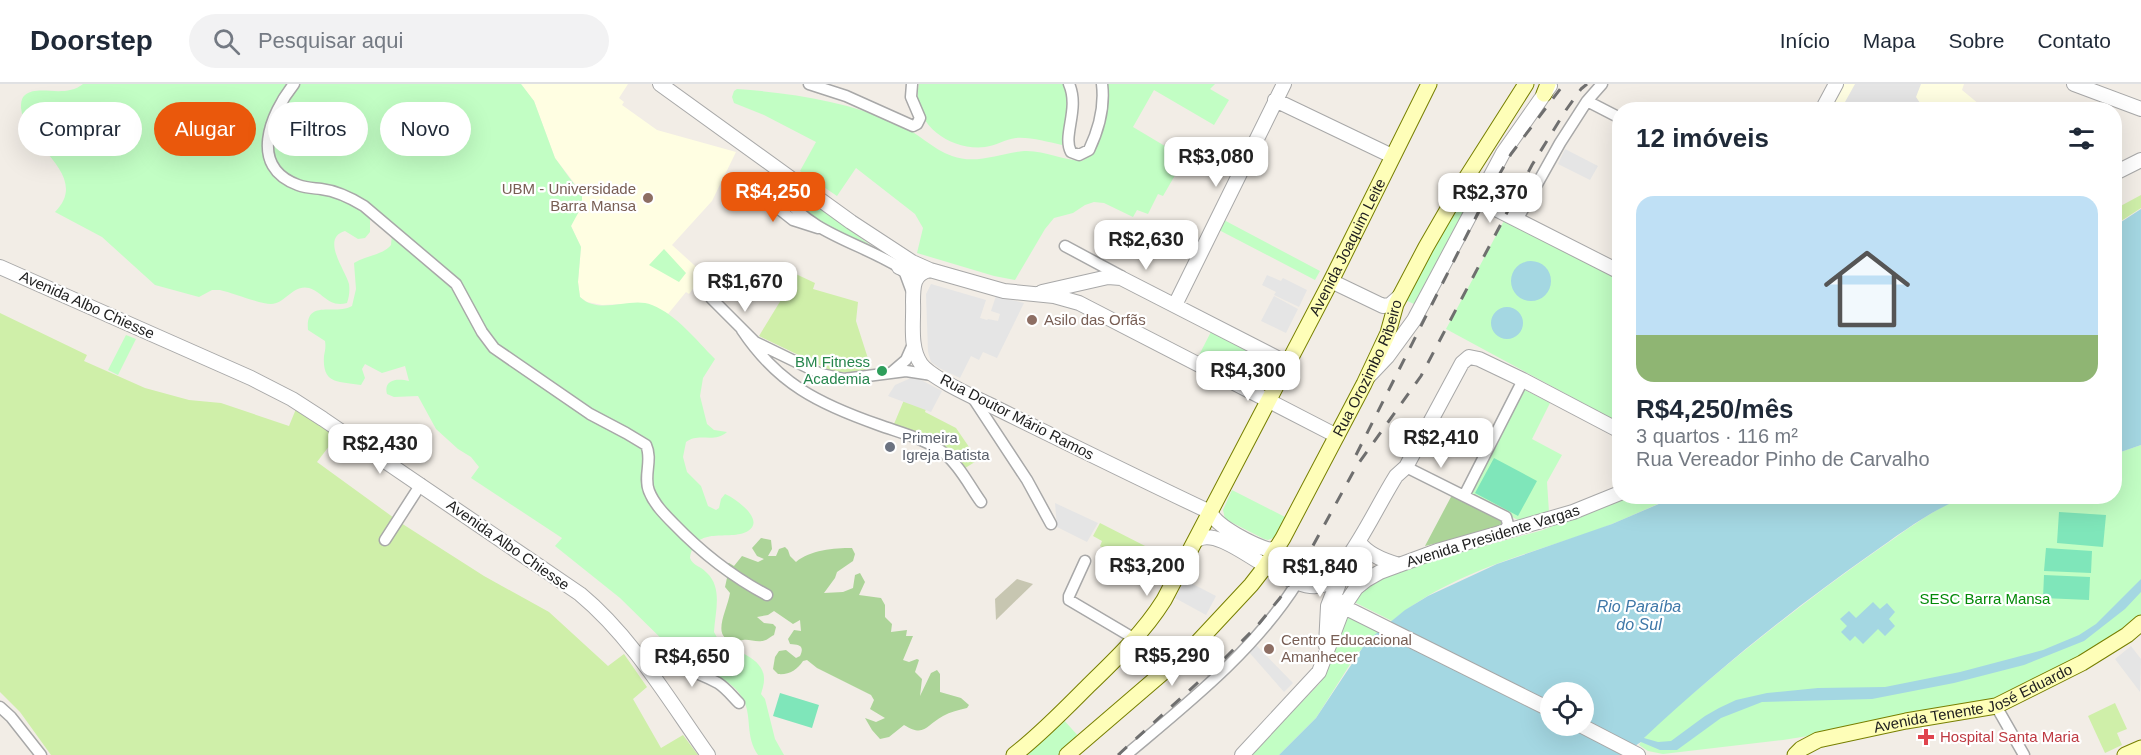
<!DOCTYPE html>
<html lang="pt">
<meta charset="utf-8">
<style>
body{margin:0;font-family:Arial,sans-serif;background:#f2f2f3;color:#1f2937;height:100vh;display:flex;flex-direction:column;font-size:22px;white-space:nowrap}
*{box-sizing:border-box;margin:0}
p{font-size:20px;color:#747a83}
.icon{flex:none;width:33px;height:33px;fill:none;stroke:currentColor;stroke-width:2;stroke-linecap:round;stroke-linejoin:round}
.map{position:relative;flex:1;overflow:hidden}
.drawer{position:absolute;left:1612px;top:18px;width:510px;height:402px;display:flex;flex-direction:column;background:#fff;border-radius:24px;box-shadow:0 6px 24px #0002}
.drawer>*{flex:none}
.guide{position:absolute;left:18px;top:18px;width:570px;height:54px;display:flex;gap:12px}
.controls{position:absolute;left:1540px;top:598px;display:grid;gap:12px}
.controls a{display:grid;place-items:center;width:54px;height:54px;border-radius:50%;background:#fff;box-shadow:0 6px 24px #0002;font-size:30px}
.price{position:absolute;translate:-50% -51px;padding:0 14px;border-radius:12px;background:#fff;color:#222;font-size:20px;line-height:39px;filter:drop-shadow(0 2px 3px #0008)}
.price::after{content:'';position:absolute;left:50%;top:36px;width:18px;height:14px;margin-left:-9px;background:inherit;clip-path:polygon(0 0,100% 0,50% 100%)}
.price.on{background:#ea580c;color:#fff}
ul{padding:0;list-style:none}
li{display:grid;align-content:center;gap:12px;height:318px;padding:0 24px}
li span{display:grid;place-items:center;height:186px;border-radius:18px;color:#555}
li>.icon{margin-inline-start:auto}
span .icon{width:108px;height:108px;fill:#fffc;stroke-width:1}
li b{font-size:26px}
h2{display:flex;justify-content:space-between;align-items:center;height:72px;padding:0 24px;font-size:26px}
.chip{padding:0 21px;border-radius:27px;background:#fff;box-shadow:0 6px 24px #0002;font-size:21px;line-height:54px}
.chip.on{background:#ea580c;color:#fff}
header{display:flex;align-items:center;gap:36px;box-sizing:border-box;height:84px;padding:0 30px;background:#fff;border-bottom:2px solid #e0e1e3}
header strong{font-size:28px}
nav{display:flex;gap:33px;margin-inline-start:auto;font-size:21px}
.search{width:420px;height:54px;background:#f2f2f3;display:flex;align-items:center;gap:15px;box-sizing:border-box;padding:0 21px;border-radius:33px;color:#747a83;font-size:22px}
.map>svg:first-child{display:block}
</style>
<header>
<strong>Doorstep</strong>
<div class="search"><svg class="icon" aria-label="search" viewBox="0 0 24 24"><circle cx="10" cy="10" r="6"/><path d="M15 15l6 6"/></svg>Pesquisar aqui</div>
<nav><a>Início</a><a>Mapa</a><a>Sobre</a><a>Contato</a></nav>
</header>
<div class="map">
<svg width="2141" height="671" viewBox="0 0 2141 671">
<rect width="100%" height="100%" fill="#f2ede6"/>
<!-- education -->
<path fill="#fffee2" d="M521,0H628L619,14L624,18L622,21L657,46L736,68L712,117L672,161L704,190L689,210L686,208L668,230L644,219L602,221L587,218L580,213L578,198L581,163L571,142L582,117L575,100L555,74L534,17Z
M1839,0H1964L1962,6L1985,25L1826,26Z"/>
<!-- construction -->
<path fill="#c7c6b1" d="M1017,495L1033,500L996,536L995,515Z"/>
<!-- grass -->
<path fill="#cfefa9" d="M2141,111V124L2115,141V125Z
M783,184L815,199L813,205L858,218L856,237L871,284C858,289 847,290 832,287L759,252L784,211L765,200L774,185L780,188Z
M0,229L87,271L84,277L145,304L189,316L221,319L289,342L296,325L336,353L317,378L401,439L484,492L549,528L608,582L624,570L647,603L633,615L661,664L683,651L698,671H51L20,628L0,608Z
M904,316L926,325L925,328L956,344L978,376L962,386L932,356L894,340Z
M1100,439L1149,464L1145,473L1129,466L1124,475L1100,462L1102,457L1093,452Z
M2115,619L2127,645L2117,649L2122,661L2105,669L2088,632Z"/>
<!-- forest -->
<path fill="#acd498" d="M1452,411L1503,435V443L1425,462Z
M761,454L771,456L772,465L768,472H776L779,465L785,463L788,466L790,472L796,478C810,466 834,464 852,464L855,470L853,477L837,488L835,494L824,509L843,508L853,504L855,491L860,489L865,498L859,511L881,514L885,521V533L892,540L891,548L907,546L906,552H913L903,576L909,578L917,575L919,576L915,588L922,595L920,612L931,589L937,586L940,590V608L961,614L969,621L967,624C959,626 950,628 943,632C926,641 925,654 904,641L889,653L880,655L872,646L865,634L876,638L885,634L870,625L874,616L871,611L817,584L807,576L803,577C797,586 789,591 778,590L773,585L775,573L779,567L786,566L796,574L800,572C805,561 799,561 790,560L788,555L794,546L801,547L800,536L793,540L774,527L768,531L757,533L764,539L773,540L776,543L774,551C770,553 766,557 762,557C755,558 749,555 743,556C706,561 727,528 730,509L725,503L727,494L724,480L729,479L734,482L742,472L758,478L764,475L757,472L752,464Z"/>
<!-- park -->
<path fill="#c2fec4" d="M83,0H521L534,17L555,74L582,111V122L571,142L581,163L578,198L580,213C600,232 630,212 652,221C677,231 696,256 715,275L703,294L700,312L707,340L714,346L727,348C713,360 700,348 686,358L683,373L687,388L701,402L708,422L716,426L719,424L721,415L725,410C735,414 766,436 748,447C729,458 695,440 690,474C693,482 701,482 707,489C723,504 715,529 714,548L720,559C736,567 765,574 764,596C764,601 762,606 761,610L765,615L775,655L784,671H758C745,652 752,634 744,617C732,591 699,588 679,572L620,514L555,462L562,454L471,394L479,383L471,373L458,365L436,345L418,312L394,313L387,310C383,295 398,294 409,297L405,282L382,289L365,280L362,285L365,294L361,301C339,297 322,301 324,272C325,267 326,263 325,257L308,246C305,214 335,232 352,222L356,205L354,179C365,172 383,171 391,161L392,150L370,131V148L365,154L358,155L345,147C320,154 346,187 349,200C350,207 349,213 347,219C328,224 323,208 309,204C293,200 285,220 271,220C260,220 233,209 220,206H212L199,213L155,201L102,153L55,128C92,90 24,62 21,24C21,20 21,14 25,11C39,0 64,15 83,0Z
M919,0H1063C1074,19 1066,41 1062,61C1047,58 1031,53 1016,54C1005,55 996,62 985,63C949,67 910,39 919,0Z
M1106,0H1215L1210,5L1229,16L1214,41L1154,6L1133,43L1185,74L1163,112L1158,110L1148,130L1137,126L1133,133L1104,119L1094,118L1085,121L1073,129L1054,134L1045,145L1015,196L994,192L917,169L923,144L915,130L856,84L837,112L800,87L816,58L764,31L734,19L732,13L734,7L737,5C792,9 845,17 897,39C917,48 932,65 952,72C977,81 999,69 1024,67C1044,66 1062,76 1082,77L1091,71Z
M788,102L876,165L823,145L783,110Z
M1462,113L1476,121L1421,223L1405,216Z
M1507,131L1620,190V339L1446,245Z
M1222,135L1320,187L1315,196L1217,145Z
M664,165L686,189L679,198L649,181Z
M1214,242L1285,280L1266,314L1196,277Z
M126,251L136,255L118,291L108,286Z
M1523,305L1550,319L1532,355L1562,371L1547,398L1549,428L1518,436L1467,410Z
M2141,361V539L2018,612L1908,636L1783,656L1663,670L1648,667L1639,661C1655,637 1687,615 1709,596C1764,550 1820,506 1879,465C1907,446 1933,425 1965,412H2115V370Z
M1232,406L1285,433L1275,453L1268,456L1264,455L1225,435L1223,426Z
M1624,413H1675C1647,424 1620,438 1591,448C1524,471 1448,490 1392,537L1352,517L1367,503L1385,493L1440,474L1543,446Z
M1344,531L1379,547L1356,571L1316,634L1279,671H1251L1320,599L1326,586Z
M1062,634L1080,654L1061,671H1015Z"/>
<!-- pitch -->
<path fill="#7fe6ba" d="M1494,374L1537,397L1518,432L1475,409Z
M2059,428L2106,431L2103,463L2057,459Z
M2046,464L2092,467L2091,489L2044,487Z
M2044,491L2090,493L2089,516L2043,514Z
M780,609L819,621L812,644L773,632Z"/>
<!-- parking -->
<path fill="#e5e5e5" d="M1855,0H1921L1916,13L1924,25H1862L1845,18Z
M1565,65L1598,82L1590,96L1558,80Z
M1267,191L1281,197L1283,194L1307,206L1299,223L1274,211L1276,208L1262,201Z
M931,200L986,216L980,234L987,236L988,235L998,237L1000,230L991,227L996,212L1024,219L997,274L983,268L979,276L971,272L960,294L939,284L931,278L928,268L926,210Z
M1274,212L1298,225L1286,249L1261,237Z
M911,294L921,296L942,307L931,328L888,312L895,301Z
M1055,419L1098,439L1087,458L1057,443Z
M1185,496L1216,512L1206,531L1175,514Z
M1255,560L1293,599L1284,608L1248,567Z
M2131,562L2141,575L2140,608L2115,575Z"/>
<!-- water -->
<path fill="#a4d7e2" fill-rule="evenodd" d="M2141,125V361L2115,370V142Z
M1511 197a20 20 0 1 1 40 0a20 20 0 1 1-40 0Z
M1491 239a16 16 0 1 1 32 0a16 16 0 1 1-32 0Z
M1675,413H1965C1931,426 1901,449 1871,470C1791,526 1715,588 1644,654L1658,658L1671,657L1705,632L1719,624L1736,616L1767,609L1818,604L1885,603L1960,588L2043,566L2079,551L2096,540L2141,495V508L2125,525L2084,557L2024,581L1954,599L1872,615L1762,618L1721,634L1677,666H1660L1641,658L1621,671H1279L1316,634L1367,557L1405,526L1428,512L1497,480L1612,440ZM1551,609H1584V642H1551Z
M1873,518L1880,525L1887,519L1895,528L1889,535L1895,542L1885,552L1878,545L1863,560L1855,552L1850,557L1841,548L1847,542L1840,535L1849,527L1856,534Z"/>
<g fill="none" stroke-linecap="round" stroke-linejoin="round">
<defs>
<path id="minor" d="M294,0C270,30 248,83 298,101C306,104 313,104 321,105C337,107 351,114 364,122L456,200L482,248L494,264L590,330L626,349L646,361C653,376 643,392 649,407C654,420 665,431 674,440C702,469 731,492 767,511
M809,0L846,12L913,42L917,40L920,34L911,13L912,0
M1069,0C1080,25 1062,52 1071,68L1079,71L1089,66C1099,45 1105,24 1102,0
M1587,17L1620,34
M1517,136L1560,59L1587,17L1602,0
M818,144L793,136L779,125L780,114L783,111C812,150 858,158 899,183L905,189L912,208
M1065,162L1121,192
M711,214L755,258L821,290L844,295L906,287L932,291
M742,246C778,300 819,320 879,341C901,349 927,355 945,370C960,382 970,403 981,418
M892,288L906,276L914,258
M971,311L1027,396L1051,440
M1406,383L1506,433L1508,440L1504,448
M1464,412L1523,296
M385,456L421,400
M1085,477L1069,512V516L1135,555
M644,581C662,574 701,590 718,599C726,604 732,612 739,619
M1996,622L2024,671
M0,623L11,633L41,671
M1126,671C1189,618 1253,568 1297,499"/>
<path id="tertiary" d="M660,0L851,138L912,178L930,186L1004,207L1054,212L1079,219L1337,352
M2074,0L2141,25
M1275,16L1392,72
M1822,26L1836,0
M2115,89L2141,76
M1478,116L1620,188
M0,183L251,294L292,315L323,335L580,510C632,553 669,616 708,671
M899,183L911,188L926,187
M930,186C913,189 913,203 913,218C914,237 909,263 921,280C932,295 978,315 996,324C1067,359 1138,394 1210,428C1217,443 1253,461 1270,466L1278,463
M1331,197L1383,222L1390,221L1400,212
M1042,208L1108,193L1121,194L1287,279
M1175,221L1284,0
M1369,292L1387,273L1414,236L1503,69L1550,2
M1197,456C1226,437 1296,524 1330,497C1336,493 1339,486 1344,479C1364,452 1378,421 1396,392L1406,383L1462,279L1469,273L1479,275L1523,296L1620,347
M1359,458C1367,470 1385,477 1399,481
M1342,491L1335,510L1338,520L1551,626
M1326,562L1328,522L1335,504
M1582,642L1638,671
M1242,671L1319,588L1344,522L1356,504L1366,496L1380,488L1437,467L1573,428L1620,409"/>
<g id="secondary">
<path d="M1544,10L1548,0"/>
<path id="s1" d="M1014,671C1041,650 1064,626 1088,602C1116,575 1144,548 1164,516L1331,197L1429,0"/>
<path id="s2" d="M1067,671L1195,561L1251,501L1265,483L1283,454L1364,300L1388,249L1396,220L1426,163L1463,99L1526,0"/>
<path id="s3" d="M1795,671L1801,665L1818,656L1906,637L1996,622L2082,579L2127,551L2141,539"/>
<path d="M2125,671L2141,664"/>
</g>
</defs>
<!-- minor casing -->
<use href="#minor" stroke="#a8a8a8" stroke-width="13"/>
<!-- tertiary casing -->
<use href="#tertiary" stroke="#a8a8a8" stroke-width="16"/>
<!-- secondary casing -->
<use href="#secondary" stroke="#777f00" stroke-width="17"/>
<!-- minor -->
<use href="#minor" stroke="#fff" stroke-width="10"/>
<!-- tertiary -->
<use href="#tertiary" stroke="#fff" stroke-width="14"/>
<!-- secondary -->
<use href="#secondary" stroke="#fefeb8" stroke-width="15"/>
<!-- rail -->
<path stroke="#6f6f6f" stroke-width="3" stroke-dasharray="12 12" stroke-linecap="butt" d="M1356,371L1483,119L1511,70L1564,0
M1118,671L1225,574L1257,542L1280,514L1304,478L1356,383L1421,292L1532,81L1566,26L1581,5L1587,0"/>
</g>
<!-- markers -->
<g fill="#8d6e63" stroke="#fff" stroke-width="2">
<circle cx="648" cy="114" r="6"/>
<circle cx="1032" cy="236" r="6"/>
<circle cx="1269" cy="565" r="6"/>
</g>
<circle fill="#2e9e5b" stroke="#fff" stroke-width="2" cx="882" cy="287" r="6"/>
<circle fill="#6b7280" stroke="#fff" stroke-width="2" cx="890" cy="363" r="6"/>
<path fill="#e0444e" stroke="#fff" stroke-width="2" d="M1923 644h6v6h6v6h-6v6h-6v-6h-6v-6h6z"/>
<g text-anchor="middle" stroke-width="4.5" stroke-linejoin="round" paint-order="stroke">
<!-- education labels -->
<g font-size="15" fill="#785e54" stroke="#fff" text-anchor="start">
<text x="636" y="110" text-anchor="end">UBM - Universidade<tspan x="636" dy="17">Barra Mansa</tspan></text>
<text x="1044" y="241">Asilo das Orfãs</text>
<text x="1281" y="561">Centro Educacional<tspan x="1281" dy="17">Amanhecer</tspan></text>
</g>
<!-- street labels -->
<g font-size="15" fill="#212121" stroke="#fff">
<text dy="5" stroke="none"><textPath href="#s1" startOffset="614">Avenida Joaquim Leite</textPath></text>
<text transform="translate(87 221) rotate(24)" y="5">Avenida Albo Chiesse</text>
<text dy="5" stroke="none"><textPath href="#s2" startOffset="498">Rua Orozimbo Ribeiro</textPath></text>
<text transform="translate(1017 333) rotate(27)" y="5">Rua Doutor Mário Ramos</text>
<text transform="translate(1493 452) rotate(-17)" y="5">Avenida Presidente Vargas</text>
<text transform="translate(508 461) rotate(35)" y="5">Avenida Albo Chiesse</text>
<text dy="5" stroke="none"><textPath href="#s3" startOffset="189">Avenida Tenente José Eduardo</textPath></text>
</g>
<!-- leisure labels -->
<g font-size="15" fill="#27864d" stroke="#fff" text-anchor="end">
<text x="870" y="283">BM Fitness<tspan x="870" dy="17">Academia</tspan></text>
</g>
<!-- worship labels -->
<g font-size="15" fill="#5b616d" stroke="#fff" text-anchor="start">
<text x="902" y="359">Primeira<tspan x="902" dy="17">Igreja Batista</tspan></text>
</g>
<!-- park labels -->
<g font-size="15" fill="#038a08" stroke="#fff">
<text x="1985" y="520">SESC Barra Mansa</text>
</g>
<!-- health labels -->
<g font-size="15" fill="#be3a42" stroke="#fff" text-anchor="start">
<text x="1940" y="658">Hospital Santa Maria</text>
</g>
<!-- water labels -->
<g font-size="16" font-style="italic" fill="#3f78a8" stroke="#fff">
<text x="1639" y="528">Rio Paraíba<tspan x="1639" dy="18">do Sul</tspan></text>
</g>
</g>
</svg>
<div class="controls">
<a><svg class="icon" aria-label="locate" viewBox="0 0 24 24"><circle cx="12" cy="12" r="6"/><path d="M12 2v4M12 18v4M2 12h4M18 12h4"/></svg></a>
</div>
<b class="price" style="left:1216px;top:104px">R$3,080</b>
<b class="price on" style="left:773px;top:139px">R$4,250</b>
<b class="price" style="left:1490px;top:140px">R$2,370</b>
<b class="price" style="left:1146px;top:187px">R$2,630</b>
<b class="price" style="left:745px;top:229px">R$1,670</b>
<b class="price" style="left:1248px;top:318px">R$4,300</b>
<b class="price" style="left:1441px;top:385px">R$2,410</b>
<b class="price" style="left:380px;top:391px">R$2,430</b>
<b class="price" style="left:1147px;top:513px">R$3,200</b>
<b class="price" style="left:1320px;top:514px">R$1,840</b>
<b class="price" style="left:1172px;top:603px">R$5,290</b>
<b class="price" style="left:692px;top:604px">R$4,650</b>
<div class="guide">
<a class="chip">Comprar</a>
<a class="chip on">Alugar</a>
<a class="chip">Filtros</a>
<a class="chip">Novo</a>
</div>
<section class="drawer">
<h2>12 imóveis<svg class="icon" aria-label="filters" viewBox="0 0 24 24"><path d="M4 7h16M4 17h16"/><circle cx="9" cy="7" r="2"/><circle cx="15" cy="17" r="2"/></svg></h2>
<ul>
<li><span style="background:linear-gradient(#bfe0f5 75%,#8fb573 0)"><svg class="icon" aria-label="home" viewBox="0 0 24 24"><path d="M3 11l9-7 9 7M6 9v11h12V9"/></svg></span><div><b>R$4,250/mês</b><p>3 quartos · 116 m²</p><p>Rua Vereador Pinho de Carvalho</p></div></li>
</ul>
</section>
</div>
